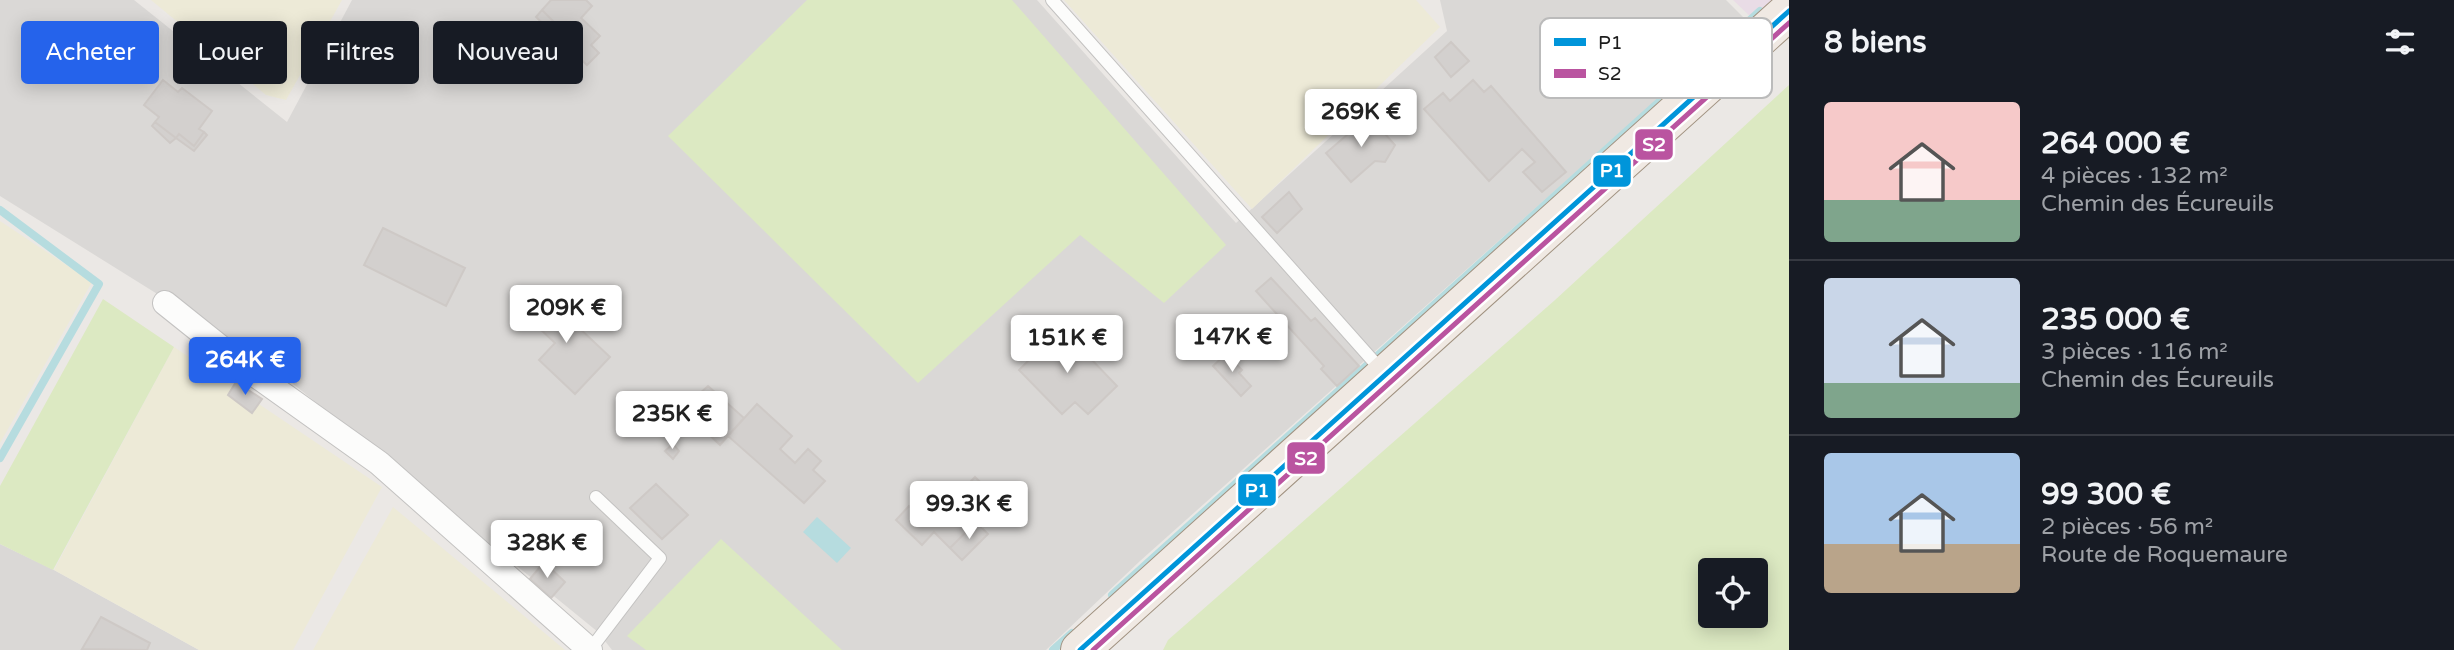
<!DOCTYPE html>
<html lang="fr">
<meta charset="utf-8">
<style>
body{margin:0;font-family:"Varela Round",sans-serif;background:#20242c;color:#f1f3f6;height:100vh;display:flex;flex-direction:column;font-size:26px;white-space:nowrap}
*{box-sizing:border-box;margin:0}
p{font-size:23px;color:#9ea1a6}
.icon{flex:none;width:38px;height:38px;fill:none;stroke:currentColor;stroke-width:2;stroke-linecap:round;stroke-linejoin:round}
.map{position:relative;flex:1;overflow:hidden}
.details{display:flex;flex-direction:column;background:#171b24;width:665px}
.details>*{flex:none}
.hud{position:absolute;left:21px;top:21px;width:665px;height:63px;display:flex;gap:14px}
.tools{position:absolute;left:1698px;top:558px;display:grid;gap:14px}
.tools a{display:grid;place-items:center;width:70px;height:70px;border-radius:7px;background:#171b24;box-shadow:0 4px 18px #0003;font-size:35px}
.price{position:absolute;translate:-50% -60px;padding:0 16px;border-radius:7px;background:#fff;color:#222;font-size:23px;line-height:46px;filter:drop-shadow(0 2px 4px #0008)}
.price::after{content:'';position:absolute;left:50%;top:42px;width:21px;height:16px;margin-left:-10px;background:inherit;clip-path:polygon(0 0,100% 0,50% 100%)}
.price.selected{background:#2563eb;color:#fff}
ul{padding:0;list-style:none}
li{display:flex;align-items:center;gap:21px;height:175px;padding:0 35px}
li+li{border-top:2px solid #363941}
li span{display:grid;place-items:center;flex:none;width:196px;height:140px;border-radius:7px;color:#555}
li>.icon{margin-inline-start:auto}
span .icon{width:84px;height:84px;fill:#fffc;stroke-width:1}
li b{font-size:30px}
h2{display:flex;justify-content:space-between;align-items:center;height:84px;padding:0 35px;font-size:30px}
.chip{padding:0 24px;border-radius:7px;background:#171b24;box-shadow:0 4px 18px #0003;font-size:24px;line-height:63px}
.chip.selected{background:#2563eb;color:#fff}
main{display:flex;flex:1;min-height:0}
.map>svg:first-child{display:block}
</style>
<main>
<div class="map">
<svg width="1789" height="650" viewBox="0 0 1789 650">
<rect width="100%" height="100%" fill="#ebe8e5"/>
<!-- residential -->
<path fill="#dad8d6" d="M0,0H134L287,122L352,0H1037L1236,223L1447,31L1440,0H1726L1746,20L1140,561L1046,650H612L598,632L265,361L0,196Z
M0,544L54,570L199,650H0Z"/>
<!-- industrial -->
<path fill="#e9dce6" d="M1733,0H1772L1752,18Z"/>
<!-- farmland -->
<path fill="#edead7" d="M151,0H342L286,100L266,95Z
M1064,0H1416L1440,27L1252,209Z
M0,221L92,282L0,443Z
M174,347L382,487L293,650H199L54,570Z
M393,507L565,650H313Z"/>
<!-- grass -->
<path fill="#dce9c2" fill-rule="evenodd" d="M807,0H1012L1226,245L1164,303L1080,235L918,383L668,136Z
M1789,85V650H1163L1168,640L1555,300ZM1710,570H1755V616H1710Z
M103,299L174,347L53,570L0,544V486Z
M721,539L842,650H646L627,636Z"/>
<!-- water -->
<path fill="#b6dcdf" d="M817,517L851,548L837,563L803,532Z"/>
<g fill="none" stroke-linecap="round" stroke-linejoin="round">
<!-- stream -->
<path stroke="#b6dcdf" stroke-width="8" d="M0,210L99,284L0,458
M1112,595L1760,11
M1053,650L1072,633"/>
</g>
<!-- building -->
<path fill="#d3d0ce" stroke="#cec9c6" stroke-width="2" d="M551,0H586L592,6L581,18L600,36L591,45L599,53L587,65L557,37L563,31L542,10Z
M542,10L563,31L557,37L536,17Z
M1451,42L1469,61L1451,77L1435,57Z
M163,80L178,92L182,88L212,111L199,129L204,132L194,146L179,134L176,138L155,122L159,117L144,105Z
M1473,80L1484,92L1491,86L1566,172L1542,192L1523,172L1535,162L1522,149L1489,181L1424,109L1443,93L1450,101Z
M1369,116L1395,145L1385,162L1375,161L1351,182L1326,153Z
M155,122L176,138L170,143L152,126Z
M204,132L207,135L194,151L176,138L179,134L194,146Z
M1289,192L1302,209L1277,233L1262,217Z
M383,228L465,268L446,306L364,265Z
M1271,278L1311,321L1315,318L1359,366L1337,386L1321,369L1324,366L1256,291Z
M541,292L610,357L575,394L539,360L555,343L522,312Z
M1061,328L1117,386L1088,414L1075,402L1062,414L1019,370Z
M1226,354L1242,370L1239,373L1251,386L1241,396L1213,366Z
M236,382L262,399L252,413L228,395Z
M708,386L744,418L720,445L682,409Z
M757,404L792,436L780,449L795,463L808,449L821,461L813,470L825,481L804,503L728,436Z
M673,444L679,451L673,459L665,451Z
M975,477L1003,504L981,527L976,522L950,548L934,532L922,545L896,520L909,506L917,514L931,499L943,510Z
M656,484L688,515L662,539L630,508Z
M976,522L988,534L962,560L950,548Z
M544,562L565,582L551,598L530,579Z
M101,617L150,643L147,650L82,649Z"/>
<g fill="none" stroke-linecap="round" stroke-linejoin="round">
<defs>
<path id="lane" d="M1052,0L1383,372
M590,650L660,558L596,497"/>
<path id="street" d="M165,303L250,371L379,463L590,650"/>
<path id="primary" d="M1080,650L1789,11"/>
</defs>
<!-- lane casing -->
<use href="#lane" stroke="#c3c2c1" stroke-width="14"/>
<!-- street casing -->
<use href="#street" stroke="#c3c2c1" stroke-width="26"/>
<!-- primary casing -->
<use href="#primary" stroke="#a19281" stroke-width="40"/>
<!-- lane -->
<use href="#lane" stroke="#fcfcfb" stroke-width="12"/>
<!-- street -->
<use href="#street" stroke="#fcfcfb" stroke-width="24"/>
<!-- primary -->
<use href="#primary" stroke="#f0e9e3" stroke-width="38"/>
<defs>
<path id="bus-1" d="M1080,650L1789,11"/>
<path id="bus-2" d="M1093,650L1789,23"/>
</defs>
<!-- bus-1 casing -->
<use href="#bus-1" stroke="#fff" stroke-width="10"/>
<!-- bus-2 casing -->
<use href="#bus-2" stroke="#fff" stroke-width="10"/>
<!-- bus-1 -->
<use href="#bus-1" stroke="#0095da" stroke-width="5"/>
<!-- bus-2 -->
<use href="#bus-2" stroke="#ba54a0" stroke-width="5"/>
</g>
<!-- legend -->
<rect x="1540" y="18" width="232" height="80" rx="10" fill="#fff" stroke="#bbb" stroke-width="2"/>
<rect x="1554" y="38" width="32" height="8" fill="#0095da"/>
<rect x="1554" y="69" width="32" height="9" fill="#ba54a0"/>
<g font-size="19" fill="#1c1c1c">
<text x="1598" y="49">P1</text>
<text x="1598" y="80">S2</text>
</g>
<g stroke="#fff" stroke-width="2.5">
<rect x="1634" y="128" width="40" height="33" rx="7" fill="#ba54a0"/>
<rect x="1592" y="154" width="40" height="34" rx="7" fill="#0095da"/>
<rect x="1286" y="441" width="40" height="34" rx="7" fill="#ba54a0"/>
<rect x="1237" y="473" width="40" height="34" rx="7" fill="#0095da"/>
</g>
<g font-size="19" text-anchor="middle" font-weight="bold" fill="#fff">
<text x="1654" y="151">S2</text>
<text x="1612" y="177">P1</text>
<text x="1306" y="465">S2</text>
<text x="1257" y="497">P1</text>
</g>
</svg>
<div class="tools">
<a><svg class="icon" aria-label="locate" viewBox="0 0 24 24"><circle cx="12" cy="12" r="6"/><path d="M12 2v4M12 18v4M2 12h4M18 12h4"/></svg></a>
</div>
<b class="price" style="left:1361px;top:149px">269K €</b>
<b class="price" style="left:566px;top:345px">209K €</b>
<b class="price" style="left:1232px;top:374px">147K €</b>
<b class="price" style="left:1067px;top:375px">151K €</b>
<b class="price selected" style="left:245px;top:397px">264K €</b>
<b class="price" style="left:672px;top:451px">235K €</b>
<b class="price" style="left:969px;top:541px">99.3K €</b>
<b class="price" style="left:547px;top:580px">328K €</b>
<div class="hud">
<a class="chip selected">Acheter</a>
<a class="chip">Louer</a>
<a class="chip">Filtres</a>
<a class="chip">Nouveau</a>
</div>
</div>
<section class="details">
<h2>8 biens<svg class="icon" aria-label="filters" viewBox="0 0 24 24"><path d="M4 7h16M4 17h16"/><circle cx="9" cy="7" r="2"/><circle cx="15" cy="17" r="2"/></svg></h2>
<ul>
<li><span style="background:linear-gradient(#f6c9c9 70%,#7fa58c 0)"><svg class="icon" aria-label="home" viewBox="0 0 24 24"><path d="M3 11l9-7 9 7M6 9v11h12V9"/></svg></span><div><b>264 000 €</b><p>4 pièces · 132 m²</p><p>Chemin des Écureuils</p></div></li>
<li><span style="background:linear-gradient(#c9d6e8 75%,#7fa58c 0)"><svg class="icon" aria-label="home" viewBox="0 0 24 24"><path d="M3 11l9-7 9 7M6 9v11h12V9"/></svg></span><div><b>235 000 €</b><p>3 pièces · 116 m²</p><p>Chemin des Écureuils</p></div></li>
<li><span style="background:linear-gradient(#a9c7e8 65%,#b9a48a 0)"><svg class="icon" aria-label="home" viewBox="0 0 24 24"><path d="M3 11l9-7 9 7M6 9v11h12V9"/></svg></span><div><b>99 300 €</b><p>2 pièces · 56 m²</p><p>Route de Roquemaure</p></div></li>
</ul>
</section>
</main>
